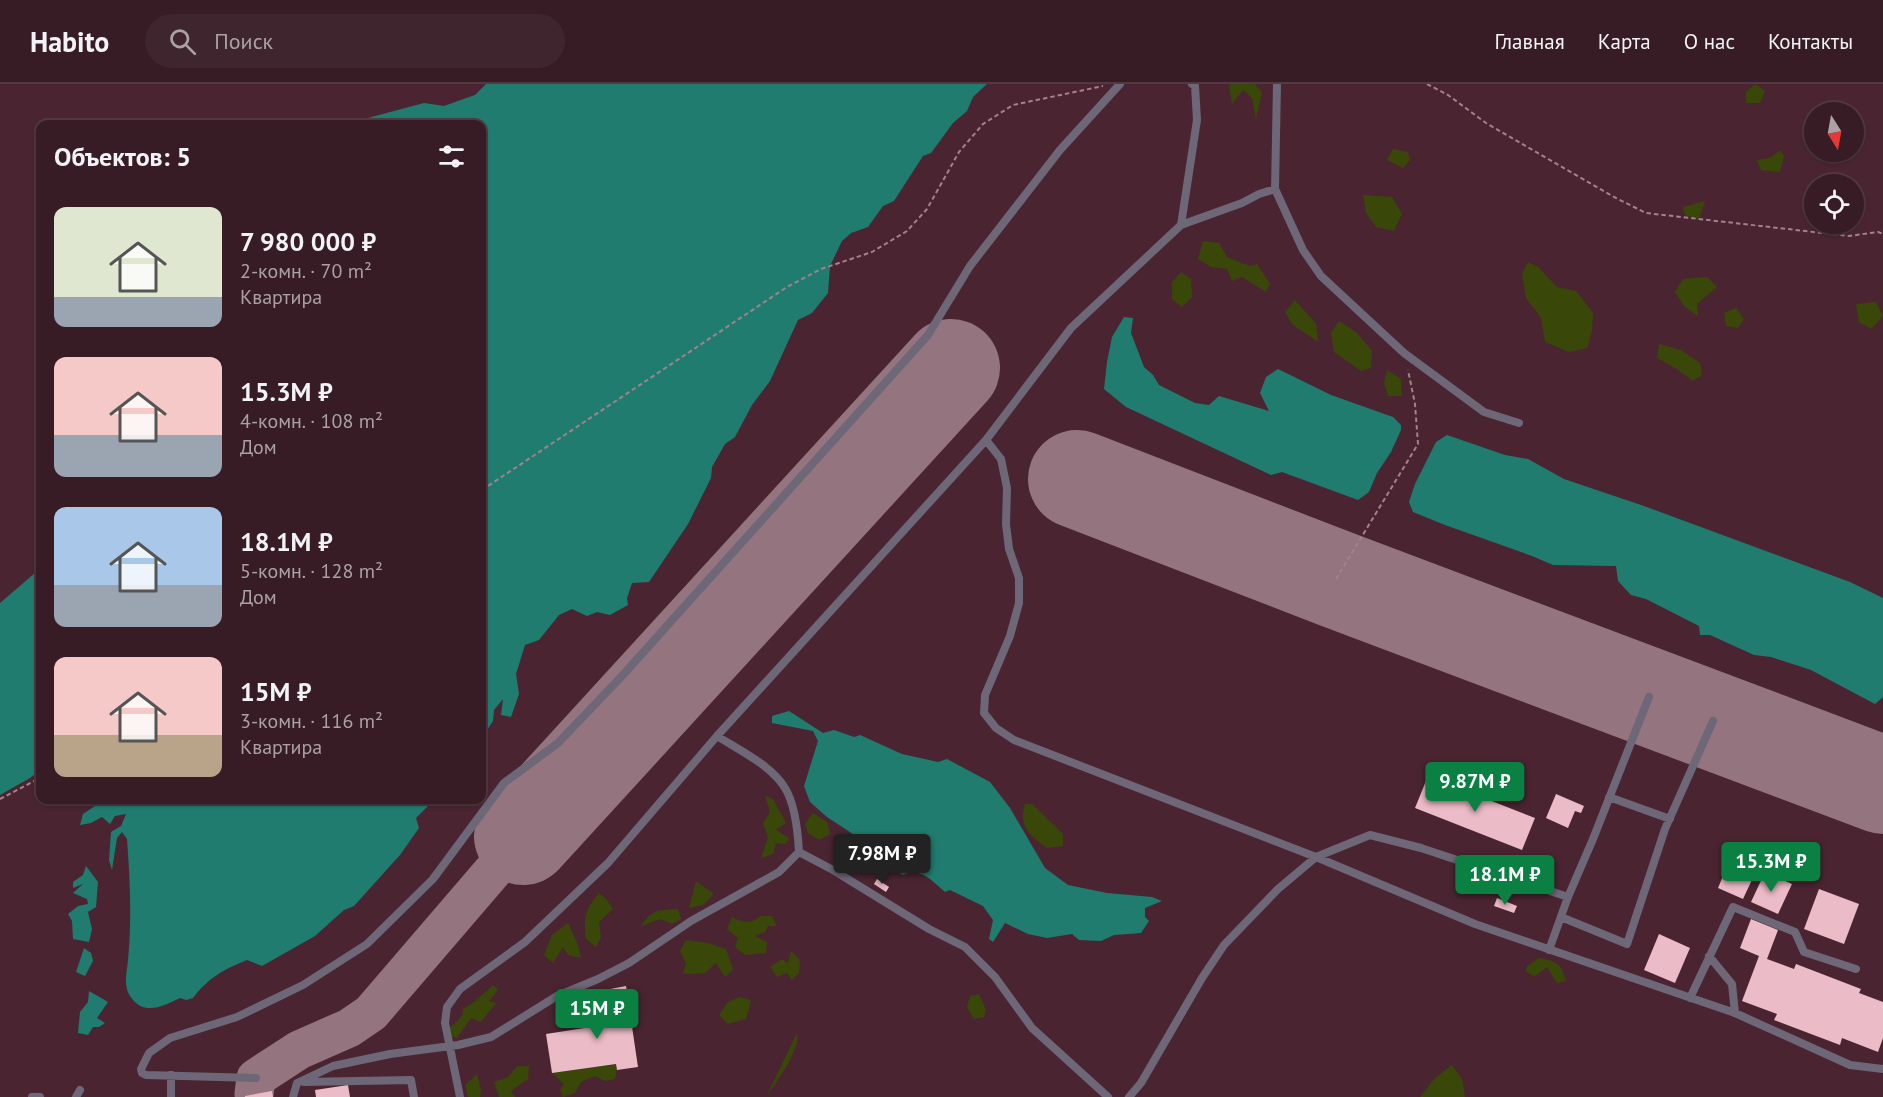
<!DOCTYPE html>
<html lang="ru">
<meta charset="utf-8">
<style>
body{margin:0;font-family:"PT Sans",sans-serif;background:#3f252d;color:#f1f3f6;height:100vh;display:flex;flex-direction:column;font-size:22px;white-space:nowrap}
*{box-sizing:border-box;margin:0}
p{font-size:20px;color:#aba1a7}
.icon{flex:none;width:33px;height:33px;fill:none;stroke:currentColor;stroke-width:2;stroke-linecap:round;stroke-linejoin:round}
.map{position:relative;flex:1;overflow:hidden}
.drawer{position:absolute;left:36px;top:36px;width:450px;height:684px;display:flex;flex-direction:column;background:#381c25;border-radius:12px;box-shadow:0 2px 4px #0004,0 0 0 2px #523a42}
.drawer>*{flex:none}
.needle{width:39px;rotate:169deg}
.tools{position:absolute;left:1804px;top:18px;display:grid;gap:12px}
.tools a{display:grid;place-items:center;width:60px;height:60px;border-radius:50%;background:#381c25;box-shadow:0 2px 4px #0004,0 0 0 2px #523a42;font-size:30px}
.price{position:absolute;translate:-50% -51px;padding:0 14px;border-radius:6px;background:#0b8043;color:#fff;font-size:20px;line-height:39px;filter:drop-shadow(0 2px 3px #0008)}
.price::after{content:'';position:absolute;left:50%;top:36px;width:18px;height:14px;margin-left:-9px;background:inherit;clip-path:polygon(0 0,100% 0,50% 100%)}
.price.on{background:#222;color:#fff}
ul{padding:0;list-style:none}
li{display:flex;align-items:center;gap:18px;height:150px;padding:0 18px}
li span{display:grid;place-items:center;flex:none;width:168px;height:120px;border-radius:12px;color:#555}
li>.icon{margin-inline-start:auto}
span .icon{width:72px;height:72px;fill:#fffc;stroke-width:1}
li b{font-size:26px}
h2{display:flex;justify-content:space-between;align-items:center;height:72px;padding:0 18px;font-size:26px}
header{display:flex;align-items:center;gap:36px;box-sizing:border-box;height:84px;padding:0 30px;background:#381c25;border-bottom:2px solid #523a42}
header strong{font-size:28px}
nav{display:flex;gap:33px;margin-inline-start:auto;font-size:21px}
.search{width:420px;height:54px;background:#3f252d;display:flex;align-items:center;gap:15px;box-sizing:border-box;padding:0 21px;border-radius:33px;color:#aba1a7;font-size:22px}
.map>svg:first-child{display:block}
</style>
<header>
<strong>Habito</strong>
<div class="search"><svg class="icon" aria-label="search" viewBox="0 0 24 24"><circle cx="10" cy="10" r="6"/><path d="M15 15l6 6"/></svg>Поиск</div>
<nav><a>Главная</a><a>Карта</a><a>О нас</a><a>Контакты</a></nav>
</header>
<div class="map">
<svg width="1883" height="1013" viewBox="0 0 1883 1013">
<rect width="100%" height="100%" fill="#4a2531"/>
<!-- green -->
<path fill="#394709" d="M1231,0H1255L1262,8L1256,35L1252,14L1243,6L1232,20L1229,2Z
M1755,0L1765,7L1760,19H1746V8Z
M1393,65L1408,68L1410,76L1403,84L1387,76Z
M1780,66L1784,72L1780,88L1761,86L1757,76L1770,74Z
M1363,111L1392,113L1402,130L1394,147L1376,143L1366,129Z
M1705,117L1699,135L1685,131L1683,123Z
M1203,157L1219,159L1227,173L1249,182L1257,180L1270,200L1266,208L1242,193L1232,197L1227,185L1211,183L1198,175Z
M1528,178L1538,183L1557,203L1576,207L1593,229L1592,247L1587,264L1569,268L1545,258L1541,234L1526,214L1522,190Z
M1181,188L1191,195L1192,213L1182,223L1172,215V198Z
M1707,193L1717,203L1697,220L1698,232L1685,223L1675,208L1683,195Z
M1295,216L1316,240L1318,258L1293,241L1285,228Z
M1876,218L1883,232L1871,245L1859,238L1856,220Z
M1736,224L1744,235L1738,244L1726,242L1724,229Z
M1339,237L1357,249L1372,267L1371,284L1361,287L1334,268L1331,249Z
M1659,260L1681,266L1700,279L1702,291L1693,297L1677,285L1657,274Z
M1387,286L1401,295L1402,312H1388L1384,299Z
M765,712L773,715L786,739L776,746L789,754L786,760L776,759L773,770L761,774L768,754L763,739L770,728Z
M1025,720H1032L1063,750V762L1047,764C1030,752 1018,742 1025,720Z
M813,729L827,738L830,750L819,756L808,749L805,740Z
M696,797L714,810L703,821L689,824Z
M599,809L606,815L613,825L599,838L601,853L596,863L586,855C583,833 585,826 599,809Z
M678,825L681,835L672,840L661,835L641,842C652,825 660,826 678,825Z
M761,832H772L777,842H768L765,848L755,852L767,858L766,869L745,871L735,863L738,854L727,845L732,833C743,839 751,840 761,832Z
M568,839L577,858L581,874L568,871L563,863L553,879L544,871L552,851Z
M686,856L708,859L726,865L733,885L725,893L716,879L705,889L683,890L686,879L680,867Z
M791,867L800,876L799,889L792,896L787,889L777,893L770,883L782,875L788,879Z
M1539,874C1556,877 1562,880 1566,897L1557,899L1547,883L1534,893L1526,887L1527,882Z
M493,901L498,906L489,917L496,919L481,938L471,934L457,954L448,952L445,947C453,940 463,936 463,925L474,918Z
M979,910L986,926L984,933L974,935L967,923L970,912Z
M740,913L751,916L746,935L728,940L719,931L728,918Z
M797,949C801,965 776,999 766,1013Z
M616,980L617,986L615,995L605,997L595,992L581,998L575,1009L563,1013L560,1006L564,1000L552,989Z
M1452,981L1462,995L1465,1013H1420L1435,994Z
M517,982H529L528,995L511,1007L515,1013H499L494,998L508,993Z
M477,990L481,1006L480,1013H468L465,1001Z"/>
<!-- water -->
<path fill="#217c70" d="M486,0H987L973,13L967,27L953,39L931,69L923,72L894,117L883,122L868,143L851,149L842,157L830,182L828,209L812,229L798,236L770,297L752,321L735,353L725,360L712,383L711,394L688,440L649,498L632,499L627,514L628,521L610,531L597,528L587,532L572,525L559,531L539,556L525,561L516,590L519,610L511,633L501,631L503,615L494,626L493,637L482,654V40H341L346,35H364L424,19L444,22L475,11Z
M1124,233L1133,234L1131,249L1144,283L1153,291L1159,301L1195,319L1209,321L1219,312L1269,327L1260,309L1266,293L1278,285L1331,311L1393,333L1401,341V346L1391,368L1377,389L1369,408L1358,416L1282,388L1271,391L1126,323L1104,305L1107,278L1112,253Z
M1447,351L1505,371L1528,375L1564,395L1644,422L1850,498L1883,514V613L1875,620L1811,586L1771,573L1754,571L1710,551H1700L1699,542L1646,515L1631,511L1618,497L1616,482L1553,481L1532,472L1445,441L1413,428L1409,418L1415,400L1436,358Z
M40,486V686L30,694L0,711V519L35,489Z
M789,627L823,649L834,646L854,653L860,651L902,670L938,678L947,675L990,698L1010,724L1045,784L1068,801L1107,809L1152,813L1162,817L1145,824V833L1149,837L1141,849L1114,851L1101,857L1079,856L1072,850L1047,854L1028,850L1005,839L993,858L989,855L993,836L983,822L950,806L945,808C933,798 920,782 903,791L887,782L882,774L872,768L868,760L827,733L810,718L804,702L818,657L813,647L772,639V632Z
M71,716H434L416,734L419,744L400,771L354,822L344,826L315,852L262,882L247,876C224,885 208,894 193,914L186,916L180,914C163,922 144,933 130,912C123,901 127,888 128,876C132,836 130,795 127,755L122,748L117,754L112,786L109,776L111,748L121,742L126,730L115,732L110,740L102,733L91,739L80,741L83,730L95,722L90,716L81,721Z
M86,782L98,798L96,823L88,828L92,845L89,858L73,855L72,837L68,830L78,822L88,820L87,815L73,809L83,800L73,804V798L83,791Z
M84,864L91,869L93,877L85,892L76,888Z
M89,907L108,918L97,934L105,939L99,943H93L88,951L78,949L80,928L88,918Z"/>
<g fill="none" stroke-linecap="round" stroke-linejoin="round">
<!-- taxiway -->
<path stroke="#94747e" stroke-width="39" d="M254,1010L256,994L299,966L349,944L371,929L523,752"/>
<!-- runway -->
<path stroke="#94747e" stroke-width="98" d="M1077,395L1336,495L1883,701
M523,752L951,284"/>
</g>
<!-- building -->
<path fill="#ebbbc7" d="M1428,692L1535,734L1522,766L1415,724Z
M1556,710L1584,722L1581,729L1575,727L1568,744L1546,734Z
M1731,773L1757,785L1743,815L1718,804Z
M1765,788L1792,800L1778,830L1751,818Z
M877,795L889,803L886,808L874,800Z
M1819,805L1859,820L1844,860L1804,845Z
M1497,814L1517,822L1514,829L1494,822Z
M1751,835L1778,846L1767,875L1794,885L1796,880L1861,905L1859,909L1883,918V954L1878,968L1842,954L1840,961L1774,936L1777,930L1742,917L1759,872L1740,864Z
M1659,850L1690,864L1675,899L1644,886Z
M626,902L638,983L617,986L616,980L552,989L546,950L610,940L605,906Z
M348,1001L350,1013H316L315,1006Z
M272,1007L273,1013H245V1012Z"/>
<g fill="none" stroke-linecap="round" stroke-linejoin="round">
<!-- path -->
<path stroke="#a2838c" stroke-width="2" stroke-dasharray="4.5 3" stroke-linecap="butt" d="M1427,0L1448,11L1486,39L1614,113L1646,129L1849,152L1878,148L1883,150
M482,406L787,203L821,185L872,168L907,147L927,125L959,68L983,40L1013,21L1103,2
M1336,495L1418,360L1415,320L1408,286
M0,715L40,694"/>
<!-- service -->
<path stroke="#6d6777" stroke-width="8" d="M1277,0L1275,105L1303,166L1321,192L1404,269L1484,328L1519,339
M1181,141L1242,119L1259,110L1275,105
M986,356L1001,375L1007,404L1006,440L1009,465L1019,494V519L1010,552L985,611L984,629L996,644L1014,656L1316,773L1475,840L1735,929L1850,981L1883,985
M1609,713L1670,735
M799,768L833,786L929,845L965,863L995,893L1032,944L1108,1013
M1561,833L1627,860L1665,745L1713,637
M1549,866L1568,813L1593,755L1649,613
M1709,872L1732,900L1735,929
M1690,914L1733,823L1795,848L1804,868L1856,885
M256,994L146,991L142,989L141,985L149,969L170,954L237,933L303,901L367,860L433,795L504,699L558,659L622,592L928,251L970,182L1060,66L1120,0
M304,998L411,996L414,1013
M32,1013H40
M76,1013L80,1006
M171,1013V991
M293,1013L297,999L333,982L390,970L458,961L491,953L557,912L598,895L629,879L691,837L779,788L799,768C798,750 795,720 785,704C771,681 739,666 717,652
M460,1013L445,939L447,923L460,905L525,858L608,779L717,652L986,356L1071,244L1181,141L1197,36L1195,2L1192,0
M1129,1013L1141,999L1202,894L1224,861L1278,805L1316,773L1370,751L1421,764L1568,813"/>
</g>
</svg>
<div class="tools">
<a><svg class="needle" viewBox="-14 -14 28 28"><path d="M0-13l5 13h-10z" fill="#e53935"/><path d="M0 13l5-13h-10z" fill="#aba1a7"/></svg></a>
<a><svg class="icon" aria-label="locate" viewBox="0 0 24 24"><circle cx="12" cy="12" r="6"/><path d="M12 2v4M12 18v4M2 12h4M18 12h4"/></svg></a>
</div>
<b class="price" style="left:1475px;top:729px">9.87M ₽</b>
<b class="price on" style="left:882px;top:801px">7.98M ₽</b>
<b class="price" style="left:1771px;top:809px">15.3M ₽</b>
<b class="price" style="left:1505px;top:822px">18.1M ₽</b>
<b class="price" style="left:597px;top:956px">15M ₽</b>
<section class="drawer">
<h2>Объектов: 5<svg class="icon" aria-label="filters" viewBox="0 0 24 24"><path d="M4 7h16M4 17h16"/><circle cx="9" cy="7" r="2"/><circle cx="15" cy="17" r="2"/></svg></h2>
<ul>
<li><span style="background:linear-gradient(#dfe7d0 75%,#9aa5b1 0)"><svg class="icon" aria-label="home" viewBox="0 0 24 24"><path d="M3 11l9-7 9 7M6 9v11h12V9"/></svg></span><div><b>7 980 000 ₽</b><p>2-комн. · 70 m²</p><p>Квартира</p></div></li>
<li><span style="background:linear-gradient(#f6c9c9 65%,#9aa5b1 0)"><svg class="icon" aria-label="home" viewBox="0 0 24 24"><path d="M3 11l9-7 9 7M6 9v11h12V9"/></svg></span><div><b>15.3M ₽</b><p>4-комн. · 108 m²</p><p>Дом</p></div></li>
<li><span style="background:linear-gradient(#a9c7e8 65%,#9aa5b1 0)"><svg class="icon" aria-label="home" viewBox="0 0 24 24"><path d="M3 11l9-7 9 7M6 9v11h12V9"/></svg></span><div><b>18.1M ₽</b><p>5-комн. · 128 m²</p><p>Дом</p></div></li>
<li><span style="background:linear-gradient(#f6c9c9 65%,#b9a48a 0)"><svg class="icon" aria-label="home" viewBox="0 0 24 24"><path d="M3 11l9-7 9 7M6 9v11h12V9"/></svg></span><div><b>15M ₽</b><p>3-комн. · 116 m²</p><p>Квартира</p></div></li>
</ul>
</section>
</div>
